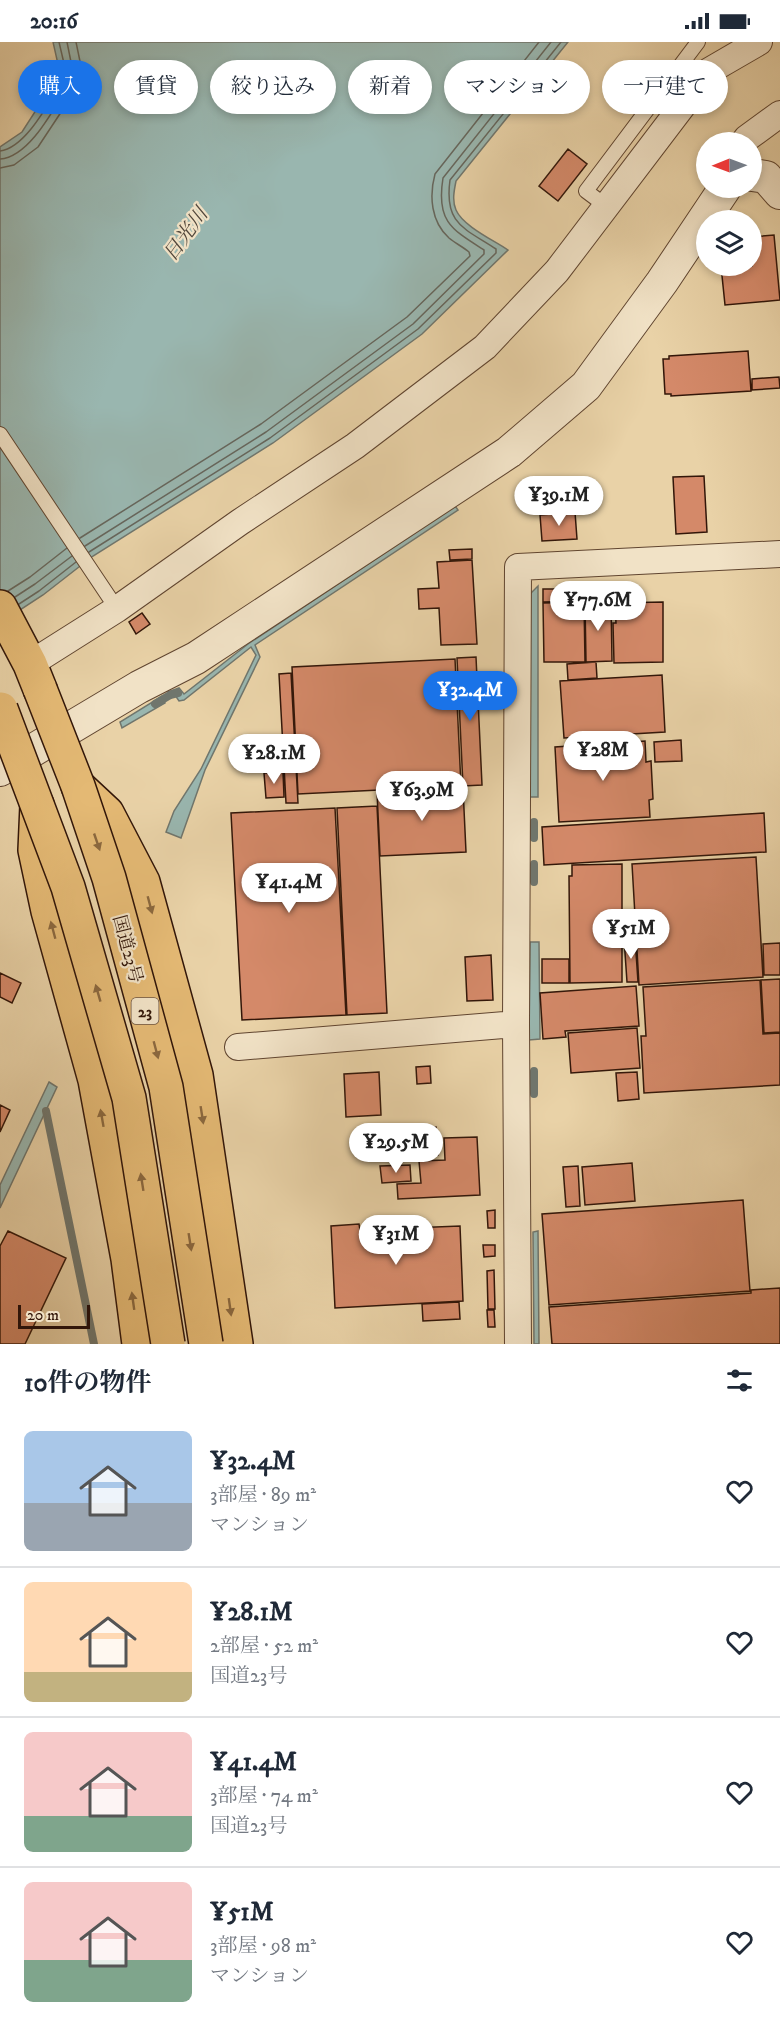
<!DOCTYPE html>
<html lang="ja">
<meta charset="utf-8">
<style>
body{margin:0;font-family:"IM FELL DW Pica","Noto Serif JP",serif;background:#f6f6f7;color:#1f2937;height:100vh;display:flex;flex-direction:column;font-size:22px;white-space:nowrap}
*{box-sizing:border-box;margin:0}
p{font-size:20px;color:#747a83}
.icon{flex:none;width:33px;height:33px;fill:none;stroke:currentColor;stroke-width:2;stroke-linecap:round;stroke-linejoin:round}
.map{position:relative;height:1302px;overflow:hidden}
.panel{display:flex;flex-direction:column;background:#fff;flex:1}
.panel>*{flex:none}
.top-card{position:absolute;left:18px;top:18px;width:744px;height:54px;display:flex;gap:12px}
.needle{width:39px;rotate:269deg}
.fabs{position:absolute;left:696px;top:90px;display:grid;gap:12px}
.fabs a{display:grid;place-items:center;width:66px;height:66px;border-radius:50%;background:#fff;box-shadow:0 3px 9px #0003;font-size:30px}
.scale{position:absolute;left:18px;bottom:15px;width:72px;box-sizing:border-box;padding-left:6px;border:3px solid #321609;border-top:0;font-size:16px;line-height:21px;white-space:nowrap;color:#321609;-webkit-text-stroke:4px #f1e2c6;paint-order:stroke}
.price{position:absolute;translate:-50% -51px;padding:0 14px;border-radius:21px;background:#fff;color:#222;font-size:20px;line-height:39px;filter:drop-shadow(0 2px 3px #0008)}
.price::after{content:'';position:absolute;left:50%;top:36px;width:18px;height:14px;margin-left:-9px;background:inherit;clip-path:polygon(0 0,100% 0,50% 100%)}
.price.active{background:#1a73e8;color:#fff}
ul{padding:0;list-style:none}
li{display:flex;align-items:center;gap:18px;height:150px;padding:0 24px}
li+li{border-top:2px solid #e0e1e3}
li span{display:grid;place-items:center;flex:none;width:168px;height:120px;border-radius:9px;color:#555}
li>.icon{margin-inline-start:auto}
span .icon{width:72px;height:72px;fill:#fffc;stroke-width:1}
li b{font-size:26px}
h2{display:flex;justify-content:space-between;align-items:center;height:72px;padding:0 24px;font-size:26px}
.chip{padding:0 21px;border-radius:27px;background:#fff;box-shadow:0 3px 9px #0003;font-size:21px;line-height:54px}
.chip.active{background:#1a73e8;color:#fff}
.status{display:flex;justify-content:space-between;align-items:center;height:42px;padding:0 30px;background:#fff;direction:ltr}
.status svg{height:16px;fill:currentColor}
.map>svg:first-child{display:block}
</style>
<div class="status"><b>20:16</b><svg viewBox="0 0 49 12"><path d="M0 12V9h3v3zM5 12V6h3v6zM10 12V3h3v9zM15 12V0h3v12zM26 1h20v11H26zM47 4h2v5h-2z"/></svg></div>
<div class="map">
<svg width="780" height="1302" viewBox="0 0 780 1302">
<rect width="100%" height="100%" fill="#e9d2a7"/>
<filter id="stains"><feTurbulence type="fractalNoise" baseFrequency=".00333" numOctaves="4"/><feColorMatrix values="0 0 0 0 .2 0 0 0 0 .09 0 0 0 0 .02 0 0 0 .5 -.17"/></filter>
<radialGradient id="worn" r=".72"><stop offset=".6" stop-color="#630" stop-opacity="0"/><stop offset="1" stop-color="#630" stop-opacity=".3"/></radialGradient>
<!-- water -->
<path fill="#99b6af" stroke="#70766d" stroke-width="1.5" d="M53,0H568L456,139C454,149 452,159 456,168C463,184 493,198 508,208L422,292L273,401L93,514L43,553L0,581V105L22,90L60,31Z
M455,464L458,468L255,603L260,615L205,728L181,796L166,790L174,769L201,727L256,613L251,605L184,658L179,659L175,653L171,656L168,650L179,646L184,652L248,602Z
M538,544V755H530V552Z
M162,654L165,661L122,686L120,680Z
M530,900H539L540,997L529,998Z
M49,1040L57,1045L0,1166V1143Z
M538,1189L539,1302H534L533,1190Z"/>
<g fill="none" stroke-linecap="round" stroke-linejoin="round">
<!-- shore -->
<path stroke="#66665c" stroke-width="1.5" d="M0,109C27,106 51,56 65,35L66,30L59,0
M0,117C31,115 56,62 71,39L73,30L67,0
M0,126L14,123L38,105L79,43L82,29L76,0
M80,496L261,382L407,275L470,214L469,210C463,205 455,201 449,196C431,180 429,154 435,132L539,0
M85,504L266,390L413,282L484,212V208C451,187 436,179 443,136L551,0
M89,510L270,396L418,287L496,211V207C464,186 444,182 450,138L561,0
M8,549L30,535L67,506
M15,555L35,542L72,514
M19,562L39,549L76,520"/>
<!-- stream -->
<path stroke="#70766d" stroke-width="8" d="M155,662L170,653L178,651
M534,796V780
M534,840V822
M534,1052V1029
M46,1069L94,1302"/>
</g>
<!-- building -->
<path fill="#d48969" stroke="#321609" stroke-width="1.5" d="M568,107L587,122L558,159L539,144Z
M774,193L780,258L725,263L721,224H752V195Z
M748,309L751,349L671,354V352H665L663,317H669V314Z
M779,335L780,346L752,348V337Z
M704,434L707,490L676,492L673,435Z
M572,446L573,469L540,472V448Z
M575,470L577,497L542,499L540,473Z
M472,507V517L450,518L449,508Z
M472,518L477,602L441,603L439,566L419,567L418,547L439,546L437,520Z
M543,547H584V559L543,560Z
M584,560L585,620H544L543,561Z
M585,560H611L612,619L586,620Z
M663,560V620L614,621L613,581H616L615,561Z
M142,571L150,582L136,592L129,580Z
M476,615L482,743L463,744L457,616Z
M455,617L461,744L298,752L292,625Z
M596,620L597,636L568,638L567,622Z
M291,631L298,761H286L279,632Z
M662,633L665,690L564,696L560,639Z
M681,698L682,719L655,720L654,700Z
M645,699L646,720L651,719L653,757L649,758L650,775L559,780L555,705Z
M283,730L284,755L266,756L264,731Z
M463,746L466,810L380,814L377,750Z
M377,764L387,971L347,973L337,766Z
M335,766L346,973L242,978L231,771Z
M764,771L766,810L544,823L542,785Z
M756,815L763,935L639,943L632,822Z
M622,822V940L570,941L569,834H572V823Z
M624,896H635L638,940H627Z
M780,901V933H764L763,902Z
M491,913L493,958L467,959L465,915Z
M542,917H569V941H542Z
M0,931L21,941L12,961L0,955Z
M780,937V990L764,991L761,938Z
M760,938L763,992L780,991V1043L644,1051L641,994H646L643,945Z
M636,944L639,984L565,989L566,995L543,997L540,951Z
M637,986L640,1026L571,1031L568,991Z
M430,1024L431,1041L417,1042L416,1025Z
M379,1030L381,1073L346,1075L344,1032Z
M637,1030L639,1057L618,1059L616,1031Z
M0,1063L10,1068L0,1090Z
M436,1085L438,1113L414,1114L413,1086Z
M413,1090V1112H407L406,1091Z
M477,1095L480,1153L398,1157L397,1142L421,1141L419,1119L445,1118L444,1096Z
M632,1121L635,1159L585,1163L582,1125Z
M410,1123L411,1139L382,1141L380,1124Z
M578,1124L580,1164L566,1165L563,1125Z
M743,1158L750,1249L549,1263L542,1172Z
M495,1168V1186H488L487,1169Z
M359,1182L360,1188L460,1184L463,1259L335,1266L331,1184Z
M8,1189L66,1216L25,1302H0V1204Z
M483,1203H495V1214L484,1215Z
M494,1228L495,1267H488L487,1229Z
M780,1246V1302H552L549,1265L751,1251V1248Z
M459,1260L460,1277L423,1279L422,1262Z
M487,1268H494L495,1285H488Z"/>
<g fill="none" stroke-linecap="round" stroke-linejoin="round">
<defs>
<path id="service" d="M606,164L586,149L698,0
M0,392L117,567"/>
<path id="minor" d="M744,100L747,96L780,72
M30,622L117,567L240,480L355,404L485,305L557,229L709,29L759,0
M238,1005L516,982
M518,1302L516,982L518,525L780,512"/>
<path id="tertiary" d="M752,133L766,135L780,151
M0,728L139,645L196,616L509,410L586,344L662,240L725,146"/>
<path id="trunk" d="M0,565L30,622L40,647
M78,744L107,771L143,840L196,1033L236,1302
M37,763L35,808L48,869L95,1038L128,1217L139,1302"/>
</defs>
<!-- service casing -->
<use href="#service" stroke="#604530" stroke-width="16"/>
<!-- minor casing -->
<use href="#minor" stroke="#604530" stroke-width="28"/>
<!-- tertiary casing -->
<use href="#tertiary" stroke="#604530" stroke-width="34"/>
<!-- trunk casing -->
<use href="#trunk" stroke="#321609" stroke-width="36"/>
<!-- service -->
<use href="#service" stroke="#f1e2c6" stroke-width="14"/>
<!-- minor -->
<use href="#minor" stroke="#f1e2c6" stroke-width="26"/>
<!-- tertiary -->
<use href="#tertiary" stroke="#f1e2c6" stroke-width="32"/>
<!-- trunk -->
<use href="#trunk" stroke="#e4b974" stroke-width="33"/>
<defs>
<path id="trunk-bridge" d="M40,647L78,744L109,836L166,1045L206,1302
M1,667L68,845L129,1056L168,1302"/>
</defs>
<!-- trunk-bridge casing -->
<use href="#trunk-bridge" stroke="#321609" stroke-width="36" stroke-linecap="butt"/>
<!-- trunk-bridge -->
<use href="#trunk-bridge" stroke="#e4b974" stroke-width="33"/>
</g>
<!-- one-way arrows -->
<defs><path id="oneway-solid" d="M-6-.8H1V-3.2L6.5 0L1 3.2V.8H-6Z" transform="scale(1.5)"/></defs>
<g fill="#8b683e">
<use href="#oneway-solid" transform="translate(97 800) rotate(71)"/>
<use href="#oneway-solid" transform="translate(150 863) rotate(75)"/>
<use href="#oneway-solid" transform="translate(53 888) rotate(-105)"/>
<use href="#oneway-solid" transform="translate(98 951) rotate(-106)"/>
<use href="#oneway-solid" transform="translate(156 1008) rotate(75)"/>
<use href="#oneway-solid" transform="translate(202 1073) rotate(81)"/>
<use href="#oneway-solid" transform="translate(102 1076) rotate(-100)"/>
<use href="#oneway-solid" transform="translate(142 1140) rotate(-99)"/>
<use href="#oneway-solid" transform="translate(190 1200) rotate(81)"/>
<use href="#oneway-solid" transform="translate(133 1259) rotate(-98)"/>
<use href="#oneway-solid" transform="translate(230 1265) rotate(82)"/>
</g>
<g text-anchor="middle" stroke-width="4.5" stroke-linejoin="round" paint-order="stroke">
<!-- shield labels -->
<rect fill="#f1e2c6" stroke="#6b5342" stroke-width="1.5" x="131.5" y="956" width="27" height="26" rx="4.5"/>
<g font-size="16" font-weight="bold" fill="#321609">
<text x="145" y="975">23</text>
</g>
<!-- street labels -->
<g font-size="18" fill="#321609" stroke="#f1e2c6">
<text transform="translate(128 907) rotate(75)" y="6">国道23号</text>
</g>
<!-- water labels -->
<g font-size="20" font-style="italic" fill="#51463b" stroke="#f1e2c6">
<text transform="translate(185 192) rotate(-54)" y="7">日光川</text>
</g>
</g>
<rect width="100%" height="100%" filter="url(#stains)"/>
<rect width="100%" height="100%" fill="url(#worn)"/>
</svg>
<div class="fabs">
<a><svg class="needle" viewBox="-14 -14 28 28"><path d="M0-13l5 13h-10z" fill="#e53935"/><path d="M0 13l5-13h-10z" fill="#747a83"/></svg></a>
<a><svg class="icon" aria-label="layers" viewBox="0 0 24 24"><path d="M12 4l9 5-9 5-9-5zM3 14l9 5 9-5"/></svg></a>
</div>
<div class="scale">20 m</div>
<b class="price" style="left:559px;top:485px">¥39.1M</b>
<b class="price" style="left:598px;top:590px">¥77.6M</b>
<b class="price active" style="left:470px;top:680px">¥32.4M</b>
<b class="price" style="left:603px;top:740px">¥28M</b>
<b class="price" style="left:274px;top:743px">¥28.1M</b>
<b class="price" style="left:422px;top:780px">¥63.9M</b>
<b class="price" style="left:289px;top:872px">¥41.4M</b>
<b class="price" style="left:631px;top:918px">¥51M</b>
<b class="price" style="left:396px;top:1132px">¥29.5M</b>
<b class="price" style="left:396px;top:1224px">¥31M</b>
<div class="top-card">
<a class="chip active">購入</a>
<a class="chip">賃貸</a>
<a class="chip">絞り込み</a>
<a class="chip">新着</a>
<a class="chip">マンション</a>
<a class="chip">一戸建て</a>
</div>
</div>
<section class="panel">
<h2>10件の物件<svg class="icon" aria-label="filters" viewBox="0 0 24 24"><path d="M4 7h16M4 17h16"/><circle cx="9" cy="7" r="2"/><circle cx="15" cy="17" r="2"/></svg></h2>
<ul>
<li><span style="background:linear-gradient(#a9c7e8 60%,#9aa5b1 0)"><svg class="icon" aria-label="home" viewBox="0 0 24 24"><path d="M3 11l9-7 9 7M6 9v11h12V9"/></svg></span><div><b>¥32.4M</b><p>3部屋 · 89 m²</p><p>マンション</p></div><svg class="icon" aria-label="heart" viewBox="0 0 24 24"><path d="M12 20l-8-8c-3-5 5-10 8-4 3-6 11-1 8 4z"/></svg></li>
<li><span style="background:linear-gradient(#ffd9b3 75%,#c2b280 0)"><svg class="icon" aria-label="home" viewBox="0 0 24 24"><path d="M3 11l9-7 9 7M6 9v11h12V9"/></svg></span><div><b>¥28.1M</b><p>2部屋 · 52 m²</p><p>国道23号</p></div><svg class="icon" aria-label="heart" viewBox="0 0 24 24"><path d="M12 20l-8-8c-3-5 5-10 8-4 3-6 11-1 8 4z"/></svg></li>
<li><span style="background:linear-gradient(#f6c9c9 70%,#7fa58c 0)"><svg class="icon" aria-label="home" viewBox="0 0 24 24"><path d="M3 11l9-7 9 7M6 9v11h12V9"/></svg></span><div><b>¥41.4M</b><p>3部屋 · 74 m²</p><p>国道23号</p></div><svg class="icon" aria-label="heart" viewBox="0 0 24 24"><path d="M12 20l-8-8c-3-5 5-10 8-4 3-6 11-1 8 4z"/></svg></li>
<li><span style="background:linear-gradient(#f6c9c9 65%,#7fa58c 0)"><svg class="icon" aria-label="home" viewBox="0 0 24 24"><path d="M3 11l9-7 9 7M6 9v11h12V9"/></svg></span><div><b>¥51M</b><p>3部屋 · 98 m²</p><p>マンション</p></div><svg class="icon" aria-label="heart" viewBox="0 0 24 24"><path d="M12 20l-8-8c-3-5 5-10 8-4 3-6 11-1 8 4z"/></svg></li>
</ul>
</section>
